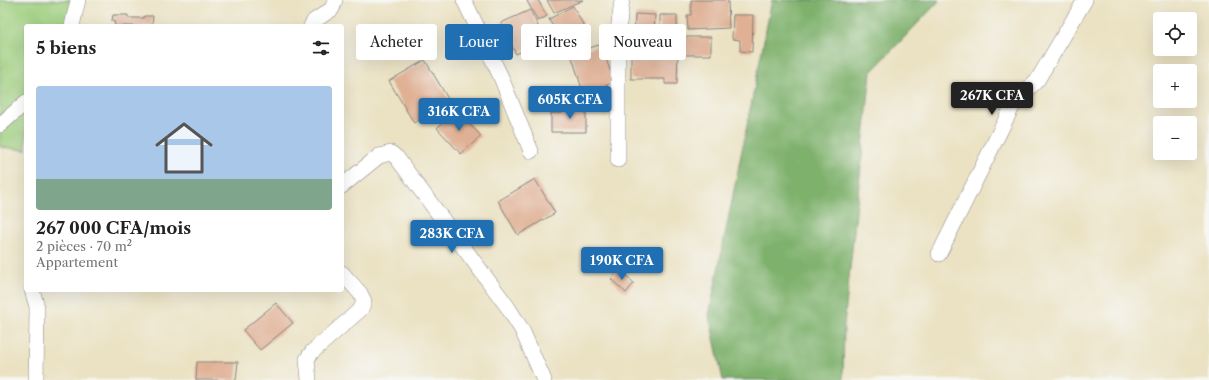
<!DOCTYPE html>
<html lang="fr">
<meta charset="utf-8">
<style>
body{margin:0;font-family:"Libre Caslon Text",serif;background:#f2f2f2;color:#222;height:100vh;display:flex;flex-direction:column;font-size:15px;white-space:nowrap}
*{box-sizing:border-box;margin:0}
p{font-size:13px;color:#767676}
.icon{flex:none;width:22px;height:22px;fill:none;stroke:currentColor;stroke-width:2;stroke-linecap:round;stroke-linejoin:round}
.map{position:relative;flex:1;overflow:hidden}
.drawer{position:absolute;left:24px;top:24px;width:320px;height:268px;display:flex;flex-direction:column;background:#fff;border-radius:4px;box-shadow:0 4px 16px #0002}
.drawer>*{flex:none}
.top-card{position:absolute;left:356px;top:24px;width:380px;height:36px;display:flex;gap:8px}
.buttons{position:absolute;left:1153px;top:12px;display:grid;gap:8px}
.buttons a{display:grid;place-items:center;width:44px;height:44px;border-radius:4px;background:#fff;box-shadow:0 4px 16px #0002;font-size:20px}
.price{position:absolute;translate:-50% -34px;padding:0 9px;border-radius:4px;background:#1f6fb2;color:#fff;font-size:13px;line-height:26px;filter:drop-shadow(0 1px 2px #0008)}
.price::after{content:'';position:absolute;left:50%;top:24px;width:12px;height:9px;margin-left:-6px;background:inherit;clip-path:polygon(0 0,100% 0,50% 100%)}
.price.current{background:#222;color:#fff}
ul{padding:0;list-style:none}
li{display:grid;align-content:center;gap:8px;height:212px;padding:0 12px}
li+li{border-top:1px solid #e0e0e0}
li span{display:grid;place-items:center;height:124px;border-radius:4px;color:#555}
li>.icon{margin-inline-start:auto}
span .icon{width:72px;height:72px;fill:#fffc;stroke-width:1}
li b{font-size:17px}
h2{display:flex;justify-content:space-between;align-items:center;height:48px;padding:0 12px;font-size:17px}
.tag{padding:0 14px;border-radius:4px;background:#fff;box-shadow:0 4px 16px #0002;font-size:14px;line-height:36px}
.tag.current{background:#1f6fb2;color:#fff}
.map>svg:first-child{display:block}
</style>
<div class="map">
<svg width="1209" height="380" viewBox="0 0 1209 380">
<rect width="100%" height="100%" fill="#f6f6f2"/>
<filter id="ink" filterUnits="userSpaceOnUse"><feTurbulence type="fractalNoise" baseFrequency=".025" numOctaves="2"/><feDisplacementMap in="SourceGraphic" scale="8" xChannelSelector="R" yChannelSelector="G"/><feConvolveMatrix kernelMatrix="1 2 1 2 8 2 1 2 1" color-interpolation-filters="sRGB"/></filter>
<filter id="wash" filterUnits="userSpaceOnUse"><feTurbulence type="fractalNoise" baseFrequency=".012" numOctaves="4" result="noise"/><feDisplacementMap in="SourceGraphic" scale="16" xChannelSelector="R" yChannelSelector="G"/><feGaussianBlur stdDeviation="0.9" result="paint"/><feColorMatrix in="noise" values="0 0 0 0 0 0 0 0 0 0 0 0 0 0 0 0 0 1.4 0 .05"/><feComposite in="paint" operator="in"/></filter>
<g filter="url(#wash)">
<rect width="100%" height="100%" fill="#ebe2c3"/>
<!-- green -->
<path fill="#9dce7d" stroke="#60785c" d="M0,0H73L70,26H26V150L0,147Z"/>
<!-- forest -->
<path fill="#7eb16c" stroke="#506a54" d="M772,0H940L871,72L844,325L843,380H723L709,315Z"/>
<g id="blocks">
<!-- building -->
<path fill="#e0b094" d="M529,0H538L547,16L538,21L527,1Z
M547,0H583L554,13Z
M691,0H728L729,28L688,30L687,15H691Z
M573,6L585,28L560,41L549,19Z
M530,10L545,40L516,54L501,23Z
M635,14L655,15L654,34H660V15H677V44L634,43Z
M113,15H128V18H144V16H153L152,26H115L114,21H112Z
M733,15H753L752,52L740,51V40L732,39Z
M683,37H711V55H683Z
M599,45L602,55H605L614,83L606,85L608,92L602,95L599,87L583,92L571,54Z
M631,47L678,48L677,84H665V79H631Z
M425,60L450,102L414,123L389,81Z
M563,106L586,107V132H551V113H562Z
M456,110L481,136L461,154L437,128Z
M535,179L555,213L518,235L498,201Z
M619,269L634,283L626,293L611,279Z
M276,303L293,323L260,350L243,330Z
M197,362H238L236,380H196Z"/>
</g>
</g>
<g filter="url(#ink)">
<use href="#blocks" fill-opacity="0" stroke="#86827f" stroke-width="1"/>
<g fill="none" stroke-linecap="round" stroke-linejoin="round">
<defs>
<path id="minor" d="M464,0L500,75L531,151
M72,26L78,0
M311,26L314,21L332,9L335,0
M0,125L26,102
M618,160V31L622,0
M342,186L379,156L391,153L397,158L507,306L522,330L544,380
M939,254L1013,105L1038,79L1085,0
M32,290L37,307L36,380
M309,380L307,359L312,352L361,309L364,301L360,293L342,273"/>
</defs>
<!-- minor casing -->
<use href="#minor" stroke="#86827f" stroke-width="16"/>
<!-- minor -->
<use href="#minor" stroke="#fff" stroke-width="15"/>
</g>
</g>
</svg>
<div class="buttons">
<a><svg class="icon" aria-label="locate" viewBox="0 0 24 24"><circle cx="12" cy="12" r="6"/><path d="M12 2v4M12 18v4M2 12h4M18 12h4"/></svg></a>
<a>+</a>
<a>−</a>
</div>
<b class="price current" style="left:992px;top:116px">267K CFA</b>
<b class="price" style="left:570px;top:120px">605K CFA</b>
<b class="price" style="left:459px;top:132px">316K CFA</b>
<b class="price" style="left:452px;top:254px">283K CFA</b>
<b class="price" style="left:622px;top:281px">190K CFA</b>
<div class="top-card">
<a class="tag">Acheter</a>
<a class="tag current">Louer</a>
<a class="tag">Filtres</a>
<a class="tag">Nouveau</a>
</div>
<section class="drawer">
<h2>5 biens<svg class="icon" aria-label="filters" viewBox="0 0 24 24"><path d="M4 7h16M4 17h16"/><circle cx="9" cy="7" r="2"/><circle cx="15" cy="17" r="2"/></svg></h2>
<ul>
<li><span style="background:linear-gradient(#a9c7e8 75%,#7fa58c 0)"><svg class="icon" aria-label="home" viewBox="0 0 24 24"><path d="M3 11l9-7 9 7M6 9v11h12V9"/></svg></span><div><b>267 000 CFA/mois</b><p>2 pièces · 70 m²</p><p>Appartement</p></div></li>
</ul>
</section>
</div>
